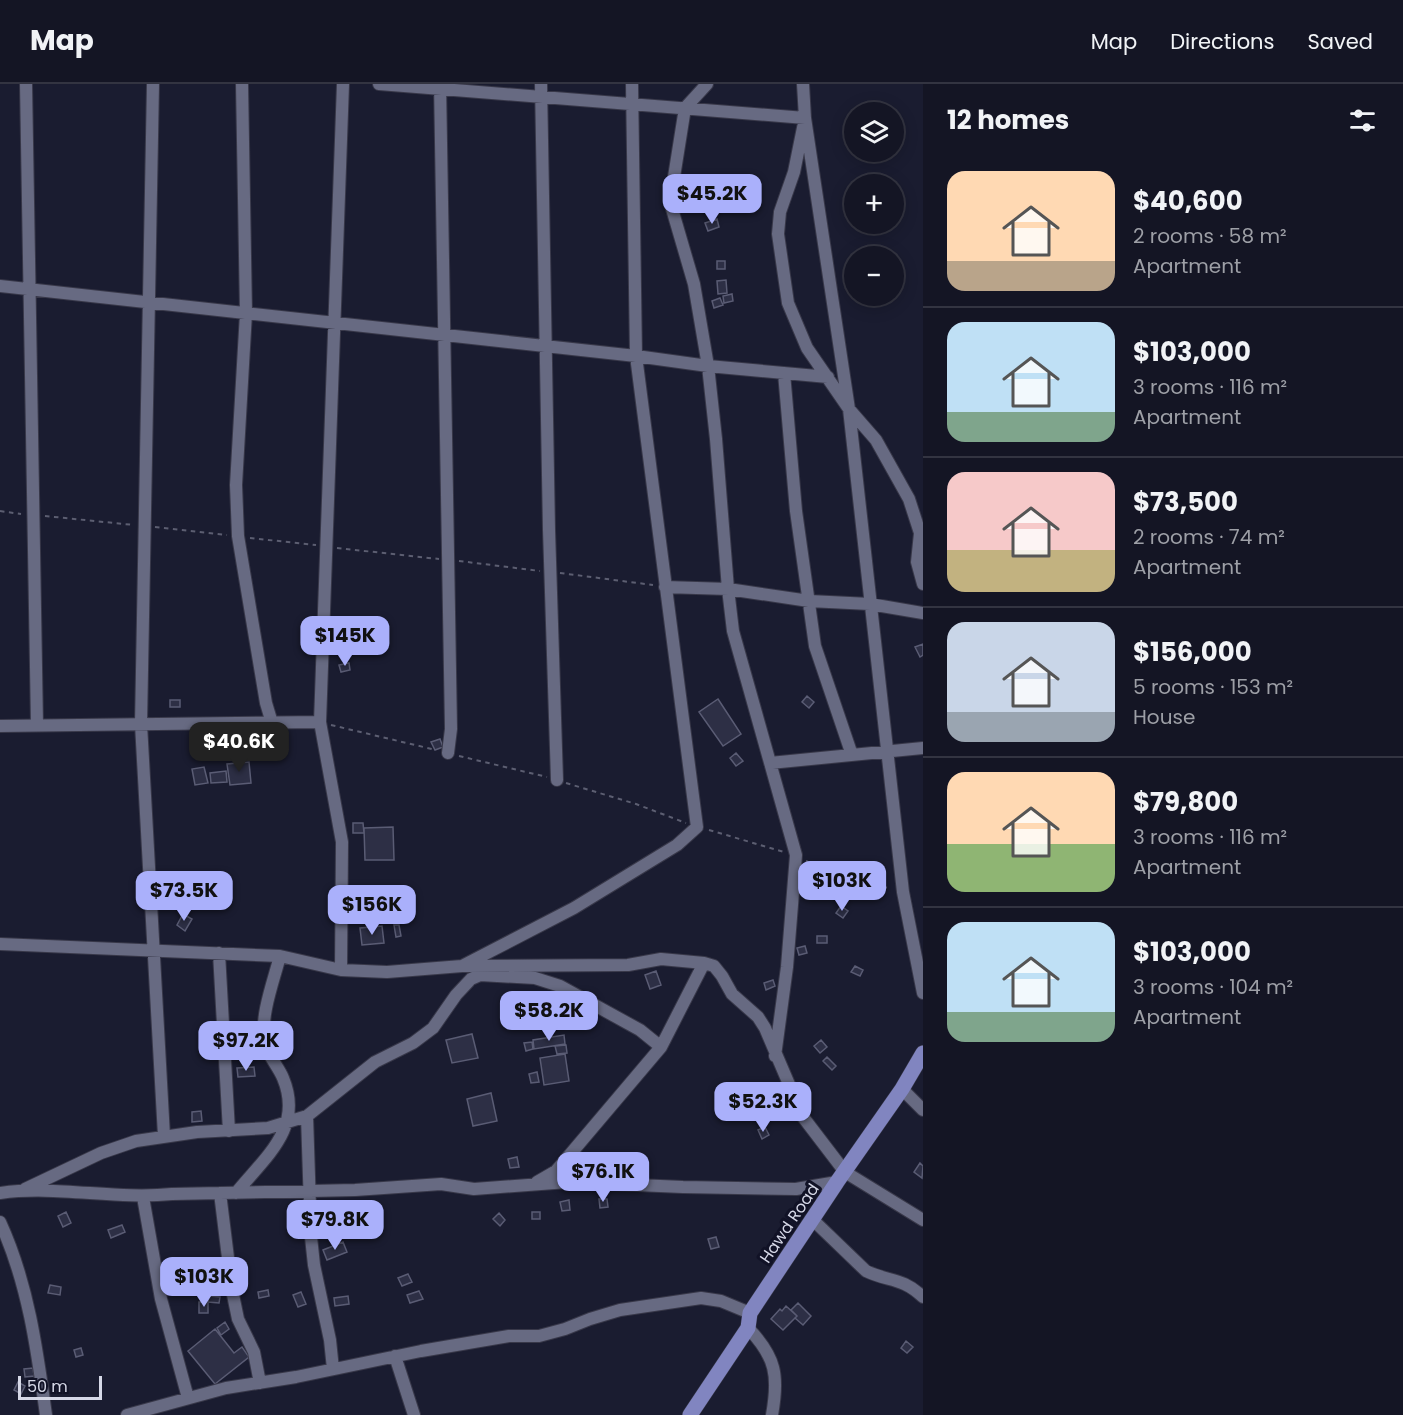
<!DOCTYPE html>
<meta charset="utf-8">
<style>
body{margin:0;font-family:Poppins,sans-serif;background:#212231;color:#f1f3f6;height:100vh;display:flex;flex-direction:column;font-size:22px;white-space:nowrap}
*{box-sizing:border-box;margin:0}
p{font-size:20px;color:#9d9fa6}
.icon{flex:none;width:33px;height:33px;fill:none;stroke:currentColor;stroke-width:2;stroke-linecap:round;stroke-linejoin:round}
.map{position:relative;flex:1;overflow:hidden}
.sheet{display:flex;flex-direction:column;background:#141524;width:480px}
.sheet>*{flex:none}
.tools{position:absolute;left:844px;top:18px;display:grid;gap:12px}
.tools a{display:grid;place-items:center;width:60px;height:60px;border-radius:50%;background:#141524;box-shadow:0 3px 15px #0003,0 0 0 2px #333441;font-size:30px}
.scale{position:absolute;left:18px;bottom:15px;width:84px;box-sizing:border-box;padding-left:6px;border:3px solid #d6d8e7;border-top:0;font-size:16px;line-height:21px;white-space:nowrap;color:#d6d8e7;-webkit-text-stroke:4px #111226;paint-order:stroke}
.price{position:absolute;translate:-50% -51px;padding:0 14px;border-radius:12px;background:#aab0fb;color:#111;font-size:20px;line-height:39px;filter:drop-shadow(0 2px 3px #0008)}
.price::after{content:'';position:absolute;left:50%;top:36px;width:18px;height:14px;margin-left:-9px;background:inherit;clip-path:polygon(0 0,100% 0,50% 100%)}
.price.on{background:#222;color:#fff}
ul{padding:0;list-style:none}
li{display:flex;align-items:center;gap:18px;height:150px;padding:0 24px}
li+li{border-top:2px solid #333441}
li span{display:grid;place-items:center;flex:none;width:168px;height:120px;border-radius:18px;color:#555}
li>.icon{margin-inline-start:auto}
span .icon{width:72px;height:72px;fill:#fffc;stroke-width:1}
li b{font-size:26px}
h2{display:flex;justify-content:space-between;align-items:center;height:72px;padding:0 24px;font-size:26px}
header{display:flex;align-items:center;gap:36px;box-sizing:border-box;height:84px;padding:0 30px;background:#141524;border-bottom:2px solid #333441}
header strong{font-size:28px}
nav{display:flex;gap:33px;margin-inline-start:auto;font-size:21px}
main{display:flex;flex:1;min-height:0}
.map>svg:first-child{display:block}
</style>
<header>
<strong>Map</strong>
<nav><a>Map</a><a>Directions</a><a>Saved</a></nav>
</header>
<main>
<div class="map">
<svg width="923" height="1331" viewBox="0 0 923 1331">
<rect width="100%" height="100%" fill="#1a1c30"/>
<!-- building -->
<path fill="#2d2f45" stroke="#5a5c74" stroke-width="1.5" d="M717,135L719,143L708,147L705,139Z
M717,177H725V185H717Z
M726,196L727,209L718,210L717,197Z
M732,210L733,217L724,219L723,212Z
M720,214L723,221L714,224L712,217Z
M923,560V571L920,573L915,563Z
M349,579L350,586L341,588L339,581Z
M807,612L814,618L809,624L802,618Z
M718,615L741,650L723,662L699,628Z
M170,616H180V623H170Z
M216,655L219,660L210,665L207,660Z
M440,655L443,663L435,666L431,658Z
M736,669L743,677L736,682L730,674Z
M249,678L251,699L230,701L227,680Z
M204,683L208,699L195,701L192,685Z
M226,687L227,698L211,699L210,689Z
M353,739H363L364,749H353Z
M393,743L394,776H365L364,744Z
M841,822L848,827L843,834L836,829Z
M183,830L192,835L185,847L177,841Z
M394,841H399L401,852L396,853Z
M382,842L384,859L362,861L360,844Z
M817,852H827V859H817Z
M805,862L807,869L799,871L797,864Z
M855,882L863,886L860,892L851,888Z
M656,887L661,901L650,905L645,891Z
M773,896L775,902L766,906L764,899Z
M472,950L478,974L452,979L446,956Z
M564,951L565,960L534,965L533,956Z
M821,956L827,963L820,969L814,962Z
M532,958L533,965L526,967L524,959Z
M566,961L567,969L557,970L555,962Z
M565,970L569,997L544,1001L540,974Z
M827,973L836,982L832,986L823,977Z
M254,983L255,992L238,993L237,984Z
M537,988L539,998L531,999L529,990Z
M491,1009L497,1037L473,1042L467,1015Z
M201,1027L202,1037L192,1038V1028Z
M765,1043L769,1051L762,1055L758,1046Z
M517,1073L519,1083L510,1084L508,1075Z
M920,1079L923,1082L922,1094L914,1088Z
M599,1115H607L608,1123L600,1124Z
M569,1116L570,1126L562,1127L560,1118Z
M66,1128L71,1139L63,1143L58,1132Z
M532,1128H540V1135H532Z
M499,1129L505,1136L500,1142L493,1135Z
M122,1141L125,1148L111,1154L108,1146Z
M716,1153L719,1163L711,1165L708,1155Z
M343,1158L347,1168L327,1176L323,1166Z
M408,1190L412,1198L402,1202L398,1194Z
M50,1201L61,1203L60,1211L48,1209Z
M268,1206L269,1212L259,1214L258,1208Z
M419,1207L423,1215L410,1219L407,1211Z
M301,1208L306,1220L298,1223L293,1211Z
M209,1212L220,1213L219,1219L208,1218Z
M348,1212L349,1220L335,1222L334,1214Z
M199,1218H208V1229H199Z
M798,1219L811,1232L803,1241L795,1234L797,1232L791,1226Z
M786,1222L797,1232L783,1246L771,1235L780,1225L782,1227Z
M225,1238L229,1245L221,1251L217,1244Z
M215,1245L234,1269L242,1263L249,1273L215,1300L188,1267Z
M906,1257L913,1263L907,1269L901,1264Z
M81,1264L83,1271L76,1273L74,1266Z
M33,1284L34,1292L25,1293L24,1285Z
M18,1298L25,1302L21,1310L14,1306Z"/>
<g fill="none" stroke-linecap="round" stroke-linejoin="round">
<defs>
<path id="minor" d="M26,0L37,641
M153,0L141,640L164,1052
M242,0L246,229L236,401L238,452L266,619L272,639
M379,0L805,34L849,325L903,808L923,909
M440,0L451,645L448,669
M541,0L549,446L557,696
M707,0L685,24L670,118L694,200L708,282L716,355L728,505L733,547L796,771L787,883L775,972
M803,0L805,34L794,88L780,128L778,150L788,219L807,264L849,325L876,356L909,415L920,449L917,478L923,500
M0,202L636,272L708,282L828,293
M784,289L796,427L815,562L852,671
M665,503L728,505L809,517L870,520L923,529
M0,642L320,638
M770,679L923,664
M0,860L280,872L341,886L387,888L462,882L574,824L677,761L697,743L636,272L632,0
M219,869L229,1047
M464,882L628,881L661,875L704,879L714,882L722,892L732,910L758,933L765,944L803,1033L845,1088L923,1136
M341,886L342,758L320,638L343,0
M902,1005L923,1026
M307,1032L311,1153L314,1181L330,1256L333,1285
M537,1098L556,1087L661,963L704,879
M25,1105L101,1069L136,1057L197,1048L268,1044L307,1032L375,978L413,959L433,944L456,911L471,895L480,891L535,894L560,902L640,946L661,963
M0,1109C57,1101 115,1116 172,1110L355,1106L441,1100L474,1105L568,1098L683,1103L796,1105L837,1098
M220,1109L232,1206L238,1235L254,1268L260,1299
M236,1109C265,1073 304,1044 283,994C278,982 266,969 264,957C261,929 273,899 280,872
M143,1113L161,1215L188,1314
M813,1136L866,1187C889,1198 902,1193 923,1213
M0,1138C28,1199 37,1265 46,1331
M748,1244C776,1273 779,1292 772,1331
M395,1272L414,1331
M127,1331L226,1304L296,1293L421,1267L509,1252H539L565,1245L590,1235L620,1226L701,1214L721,1217L750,1229"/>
<path id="major" d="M690,1331L748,1244L750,1229L837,1098L902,1005L923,969"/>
</defs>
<!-- minor casing -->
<use href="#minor" stroke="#383849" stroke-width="14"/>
<!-- major casing -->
<use href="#major" stroke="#383849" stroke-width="16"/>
<!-- path -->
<path stroke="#5c5e71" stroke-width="2" stroke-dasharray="4.5 4.5" stroke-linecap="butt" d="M0,427L21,430
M45,432L134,441
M155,443L227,451
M250,454L316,461
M337,464L439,475
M459,477L540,487
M560,489L653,501
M331,641L436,666
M459,672L547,693
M566,699L636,720L686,739
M709,746L784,768
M806,777L818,783L891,805"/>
<!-- minor -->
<use href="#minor" stroke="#676a82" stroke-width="12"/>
<!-- major -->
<use href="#major" stroke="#8185c0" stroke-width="15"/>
</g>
<g text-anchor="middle" stroke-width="6" stroke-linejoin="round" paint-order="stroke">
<!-- street labels -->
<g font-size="16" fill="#d6d8e7" stroke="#111226">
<text transform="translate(789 1139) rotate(-56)" y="6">Hawd Road</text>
</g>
</g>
</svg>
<div class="tools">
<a><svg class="icon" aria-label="layers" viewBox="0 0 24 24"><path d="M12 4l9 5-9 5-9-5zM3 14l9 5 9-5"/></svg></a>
<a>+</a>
<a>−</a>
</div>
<div class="scale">50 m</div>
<b class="price" style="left:712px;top:141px">$45.2K</b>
<b class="price" style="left:345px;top:583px">$145K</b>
<b class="price on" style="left:239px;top:689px">$40.6K</b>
<b class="price" style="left:842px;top:828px">$103K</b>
<b class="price" style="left:184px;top:838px">$73.5K</b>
<b class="price" style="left:372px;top:852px">$156K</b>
<b class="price" style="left:549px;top:958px">$58.2K</b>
<b class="price" style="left:246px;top:988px">$97.2K</b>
<b class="price" style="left:763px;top:1049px">$52.3K</b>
<b class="price" style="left:603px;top:1119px">$76.1K</b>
<b class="price" style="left:335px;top:1167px">$79.8K</b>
<b class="price" style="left:204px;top:1224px">$103K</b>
</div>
<section class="sheet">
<h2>12 homes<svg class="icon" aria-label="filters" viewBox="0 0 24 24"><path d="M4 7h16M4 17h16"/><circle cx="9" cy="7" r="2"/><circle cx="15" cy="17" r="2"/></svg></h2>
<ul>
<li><span style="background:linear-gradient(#ffd9b3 75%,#b9a48a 0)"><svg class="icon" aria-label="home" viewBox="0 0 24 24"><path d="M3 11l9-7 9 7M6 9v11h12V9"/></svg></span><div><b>$40,600</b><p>2 rooms · 58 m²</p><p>Apartment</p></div></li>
<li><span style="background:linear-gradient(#bfe0f5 75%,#7fa58c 0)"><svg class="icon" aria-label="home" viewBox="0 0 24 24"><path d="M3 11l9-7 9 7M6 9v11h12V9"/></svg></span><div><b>$103,000</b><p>3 rooms · 116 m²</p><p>Apartment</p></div></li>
<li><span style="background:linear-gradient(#f6c9c9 65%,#c2b280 0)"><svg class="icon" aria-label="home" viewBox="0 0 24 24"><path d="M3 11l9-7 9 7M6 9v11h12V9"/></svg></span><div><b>$73,500</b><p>2 rooms · 74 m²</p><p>Apartment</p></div></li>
<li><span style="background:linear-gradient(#c9d6e8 75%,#9aa5b1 0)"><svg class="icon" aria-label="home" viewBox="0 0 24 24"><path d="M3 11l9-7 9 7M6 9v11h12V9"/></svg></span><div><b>$156,000</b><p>5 rooms · 153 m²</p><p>House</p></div></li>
<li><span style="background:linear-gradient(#ffd9b3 60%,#8fb573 0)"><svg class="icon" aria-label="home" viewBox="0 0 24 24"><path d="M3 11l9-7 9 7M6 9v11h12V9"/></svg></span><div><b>$79,800</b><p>3 rooms · 116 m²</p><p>Apartment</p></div></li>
<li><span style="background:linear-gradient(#bfe0f5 75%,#7fa58c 0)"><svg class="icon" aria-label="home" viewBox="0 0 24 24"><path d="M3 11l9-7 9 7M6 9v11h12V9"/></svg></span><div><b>$103,000</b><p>3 rooms · 104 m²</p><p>Apartment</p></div></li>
</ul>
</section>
</main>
